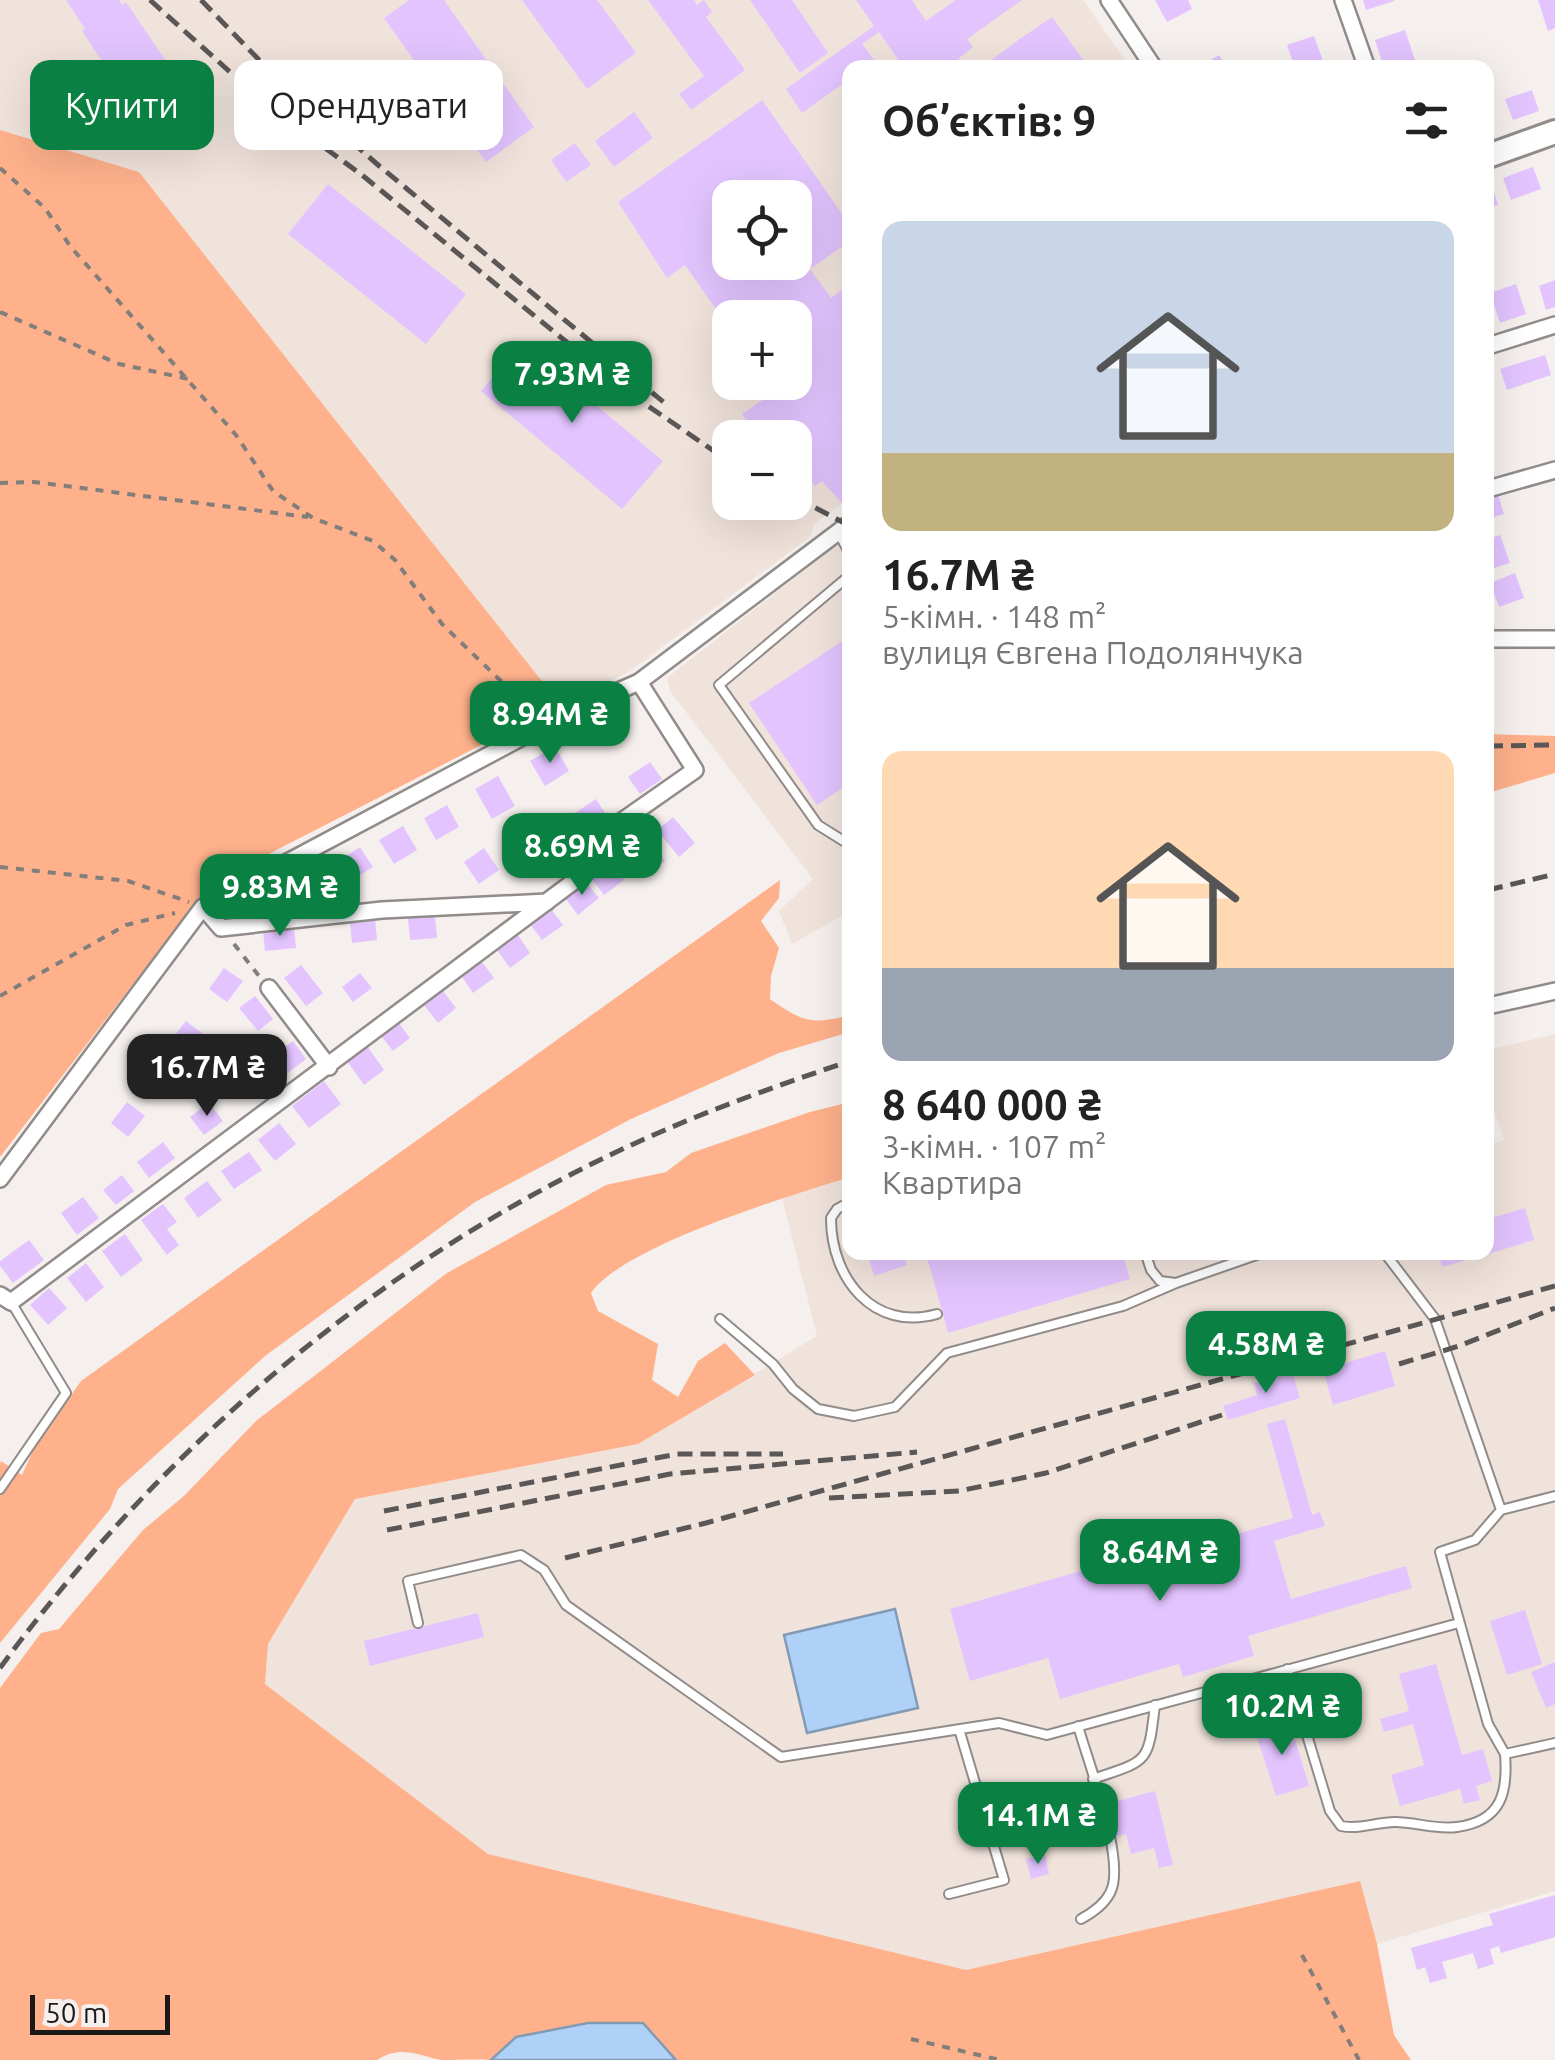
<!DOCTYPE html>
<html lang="uk">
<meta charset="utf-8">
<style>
body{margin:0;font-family:Ubuntu,sans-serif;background:#f2f2f2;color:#222;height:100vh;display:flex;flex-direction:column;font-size:38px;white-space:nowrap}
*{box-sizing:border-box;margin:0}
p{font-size:32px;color:#767676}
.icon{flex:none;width:55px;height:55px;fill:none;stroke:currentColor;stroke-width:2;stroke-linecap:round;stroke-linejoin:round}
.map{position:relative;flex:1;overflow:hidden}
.sheet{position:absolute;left:842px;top:60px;width:652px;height:1200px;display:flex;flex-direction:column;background:#fff;border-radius:20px;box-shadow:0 10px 40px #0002}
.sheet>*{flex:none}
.guide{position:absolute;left:30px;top:60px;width:662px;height:90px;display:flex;gap:20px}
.tools{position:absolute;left:712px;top:180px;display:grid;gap:20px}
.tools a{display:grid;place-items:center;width:100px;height:100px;border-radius:20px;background:#fff;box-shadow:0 10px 40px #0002;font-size:50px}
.scale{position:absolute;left:30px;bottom:25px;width:140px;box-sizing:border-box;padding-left:10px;border:5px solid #1c1a19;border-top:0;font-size:28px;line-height:35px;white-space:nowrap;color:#1c1a19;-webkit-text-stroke:8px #f5f0ed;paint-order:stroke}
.price{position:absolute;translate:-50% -85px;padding:0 22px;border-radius:20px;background:#0b8043;color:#fff;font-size:32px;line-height:65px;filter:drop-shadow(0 2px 5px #0008)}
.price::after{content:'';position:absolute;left:50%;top:60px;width:30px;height:22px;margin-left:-15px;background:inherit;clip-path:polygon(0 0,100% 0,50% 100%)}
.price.active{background:#222;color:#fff}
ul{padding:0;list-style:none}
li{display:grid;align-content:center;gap:20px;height:530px;padding:0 40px}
li span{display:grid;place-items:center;height:310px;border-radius:20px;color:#555}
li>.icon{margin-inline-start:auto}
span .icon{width:180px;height:180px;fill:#fffc;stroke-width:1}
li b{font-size:42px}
h2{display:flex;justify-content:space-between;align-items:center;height:120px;padding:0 40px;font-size:42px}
.chip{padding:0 35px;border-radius:20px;background:#fff;box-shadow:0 10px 40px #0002;font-size:35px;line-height:90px}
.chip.active{background:#0b8043;color:#fff}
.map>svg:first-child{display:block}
</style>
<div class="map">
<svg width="1555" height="2060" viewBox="0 0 1555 2060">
<rect width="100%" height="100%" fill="#f5f0ed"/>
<!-- built -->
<path fill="#f0e3dc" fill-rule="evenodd" d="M0,0H1083L1130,67L850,68V497L814,524L811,536L629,672L577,696L541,680L139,172L0,130ZM730,198H795V262H730ZM730,318H795V382H730ZM730,438H795V502H730Z
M850,540V911L792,944L779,911L813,879L670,691L667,678L830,550Z
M1555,1034V1891L1377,1944L1359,1881L966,1970L488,1854L265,1684L268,1644L355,1499L638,1444L817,1336L782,1198L850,1177V1252H1488V1145L1504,1140L1488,1092V1050Z"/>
<!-- green -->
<path fill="#feb18b" d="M0,130L139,172L541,680L577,696L210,884L0,1157Z
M1488,734L1555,736V773L1488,793Z
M780,880L779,898L761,921L779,948L771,976L770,999C803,1022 811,1025 850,1015V1032L779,1053L631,1119L475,1202L265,1356L118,1489L110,1509L0,1643V1464L1,1461L22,1475L35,1446L81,1381Z
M850,1102V1177C790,1196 624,1245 591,1293L598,1311L658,1344L652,1380L678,1397L698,1361L725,1343L755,1375L638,1444L355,1499L268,1644L265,1684L488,1854L966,1970L1360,1881L1377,1944L1394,2035L1411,2060H676L643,2023H588L516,2037L491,2060C474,2059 456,2060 441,2060C416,2055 401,2045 377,2060H0V1688L41,1633L59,1629L143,1530L184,1496L256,1421L447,1273L606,1185L666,1172L691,1153L810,1112Z"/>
<!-- water -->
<path fill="#afd1f7" stroke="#839ab4" stroke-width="2.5" d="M895,1609L918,1708L807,1733L784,1635Z
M588,2023H643L676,2060H491L516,2037Z"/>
<!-- building -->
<path fill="#e3c4ff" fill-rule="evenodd" d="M66,0H119L122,5L126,2L174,73L130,103L82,31L85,29Z
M409,0H444L534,127L486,162L384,18Z
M522,0H597L636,53L587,89Z
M648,0H694L697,5L704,0L712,12L706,17L745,70L691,110L679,94L704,76Z
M750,0H792L828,53L800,73Z
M856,0H912L926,21L956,0H1022L967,39L973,47L947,68H904L879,32L862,44L875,61L866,68H850V79L802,113L786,89L874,26Z
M1155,0H1188L1192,9L1167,22Z
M1363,0H1394V1L1366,10Z
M1538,0H1555V28L1548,31Z
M1052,17L1089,68H981L1021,38Z
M1405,30L1415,60L1384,68L1375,40Z
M1314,36L1323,61L1295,68L1287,45Z
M1219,55L1227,68H1197Z
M1532,90L1539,111L1513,120L1505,99Z
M762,100L850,225V241L810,269L831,298L850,284V497L842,503L822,481L815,486L802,467L795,472V438H759L742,414L774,392L767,382H795V318H730V329L685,265L667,278L618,202ZM730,198H795V262H730Z
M634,112L653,138L614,167L595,141Z
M575,143L591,165L566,182L551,160Z
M1533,167L1541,189L1511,200L1503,178Z
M1491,183L1498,205L1488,208V184Z
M328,184L466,294L426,344L288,234Z
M1555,280V307L1546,310L1539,286Z
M1516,284L1526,314L1500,323L1490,293Z
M522,343L663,461L622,509L481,391Z
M1545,355L1551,375L1507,390L1500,369Z
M1498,495L1504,514L1488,519V498Z
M1500,535L1510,563L1488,570V539Z
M1515,573L1524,598L1499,607L1490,583Z
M850,636V783L817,805L749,703Z
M618,714L628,733L606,745L596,726Z
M555,747L569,771L545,786L530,761Z
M650,762L662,779L640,794L628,777Z
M498,776L515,806L492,819L475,789Z
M596,799L609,819L582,837L569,817Z
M447,805L459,827L436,840L424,818Z
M673,817L695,843L679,857L657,830Z
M403,826L417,850L394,864L379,840Z
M544,836L558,856L534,873L520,853Z
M647,836L665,861L647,874L629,849Z
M360,847L373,867L352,880L340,860Z
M484,848L499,870L479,884L464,862Z
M612,863L624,880L604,895L591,878Z
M339,867L342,888L321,892L318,870Z
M586,882L599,898L578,915L565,898Z
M551,909L563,925L542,940L530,924Z
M435,916L437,938L410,940L408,918Z
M375,918L377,940L352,943L350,921Z
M294,927L296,948L265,951L263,931Z
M518,935L530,953L510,968L497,950Z
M482,962L494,978L473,993L462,977Z
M301,965L323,993L306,1006L284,978Z
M224,968L243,981L227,1002L209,989Z
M360,973L372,988L353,1002L342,987Z
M443,991L456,1008L438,1023L424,1005Z
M255,996L273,1019L258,1031L239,1008Z
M186,1021L203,1034L188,1053L171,1040Z
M399,1023L410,1038L393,1051L381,1036Z
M293,1041L306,1059L285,1075L271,1057Z
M367,1046L384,1070L364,1085L347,1061Z
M159,1060L176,1072L162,1092L145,1079Z
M324,1081L341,1104L309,1128L292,1106Z
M127,1102L145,1116L128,1137L111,1123Z
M209,1103L223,1121L204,1135L190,1117Z
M279,1123L296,1144L275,1161L258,1140Z
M163,1142L175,1158L149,1178L137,1162Z
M249,1152L262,1170L234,1189L221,1171Z
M122,1175L134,1191L116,1205L103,1190Z
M207,1181L222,1200L198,1218L184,1198Z
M83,1197L99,1218L77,1235L61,1213Z
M163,1204L177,1222L167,1229L179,1245L167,1255L141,1220Z
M1525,1208L1534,1240L1488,1254V1219Z
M125,1234L143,1260L121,1277L102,1251Z
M29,1240L44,1260L13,1283L0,1266V1261Z
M867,1252H903L907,1265L874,1276Z
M943,1252H1122L1130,1279L948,1333L927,1257Z
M1438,1252H1487V1254L1442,1267Z
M86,1263L104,1287L86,1302L67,1278Z
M49,1288L67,1308L48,1325L30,1305Z
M1385,1351L1395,1386L1333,1405L1323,1370Z
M1292,1371L1300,1398L1228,1420L1223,1406L1257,1395L1254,1383Z
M1285,1419L1312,1515L1320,1512L1325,1526L1274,1541L1291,1599L1406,1566L1412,1588L1248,1636L1254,1656L1183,1677L1179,1664L1060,1699L1048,1658L970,1681L950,1609L1150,1551L1147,1538L1195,1524L1201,1544L1293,1518L1267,1424Z
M1525,1610L1542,1664L1507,1675L1490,1621Z
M478,1613L484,1637L370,1666L364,1641Z
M1555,1662V1704L1546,1708L1531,1672Z
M1436,1664L1462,1755L1483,1749L1492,1781L1476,1786L1480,1800L1464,1804L1460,1789L1400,1806L1391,1775L1424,1765L1413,1724L1384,1732L1380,1719L1409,1711L1399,1674Z
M1289,1720L1309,1786L1276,1796L1255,1731Z
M1155,1791L1173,1865L1159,1868L1154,1848L1131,1854L1126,1834L1114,1837L1106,1804Z
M1045,1855L1049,1874L1031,1879L1026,1859Z
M1555,1895V1937L1501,1953L1499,1946L1490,1949L1494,1964L1478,1969L1473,1953L1442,1962L1447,1978L1430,1983L1425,1967L1417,1970L1411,1948L1493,1925L1489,1914Z"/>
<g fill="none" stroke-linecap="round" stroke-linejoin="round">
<defs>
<path id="lane" d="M838,532L850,554
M850,575L719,685L818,825L850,845
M850,1202L837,1209L831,1218C831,1279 874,1332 937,1314
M1145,1252L1151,1270L1160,1281L1176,1283L1265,1252
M1384,1252L1435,1319L1501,1510
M720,1319L773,1364L793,1389L818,1409L854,1416L895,1407L947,1353L1123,1306L1176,1283
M0,1489L66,1393L11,1302
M1555,1496L1501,1510L1475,1540L1440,1552L1488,1724L1505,1754L1555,1743
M418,1623L408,1581L521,1555L544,1570L566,1605L781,1757L999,1723L1047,1735L1459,1623
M1287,1669L1330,1811L1341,1826C1359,1830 1376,1822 1395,1822C1415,1822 1437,1830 1457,1827C1502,1821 1508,1792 1505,1754
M1078,1726C1088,1762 1127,1863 1110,1893C1104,1905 1092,1913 1081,1919
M1093,1779C1149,1760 1148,1764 1155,1705
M949,1894L1004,1880L959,1729"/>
<path id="street" d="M1109,0L1154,68
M1343,0L1367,68
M1488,346L1555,325
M1488,489L1555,470
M1488,639H1555
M595,840L695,770L639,682
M203,907L221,928L382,910L547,902
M269,988L329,1067
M1488,1006L1555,991
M0,1179L203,907L564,715L639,682L850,523
M0,1295L11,1302L585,873"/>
<path id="secondary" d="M1488,156L1555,132"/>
</defs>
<!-- lane casing -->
<use href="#lane" stroke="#918c8a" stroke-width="12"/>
<!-- street casing -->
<use href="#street" stroke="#918c8a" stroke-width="20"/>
<!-- secondary casing -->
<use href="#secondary" stroke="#918c8a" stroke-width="28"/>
<!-- path -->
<path stroke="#827e7c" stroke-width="4" stroke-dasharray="8 8" stroke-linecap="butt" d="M0,168L45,208L70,246L236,435L273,491L313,518L373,541L395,560L442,624L502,682L546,708
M0,312L119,364L189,379
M0,483L34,482L308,517
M0,867L128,881L189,902
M234,944L259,976
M0,996L126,925L175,913
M1302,1955L1359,2060
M911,2039L1000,2060"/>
<!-- lane -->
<use href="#lane" stroke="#fff" stroke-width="8"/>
<!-- street -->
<use href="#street" stroke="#fff" stroke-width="15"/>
<!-- secondary -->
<use href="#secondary" stroke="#fff" stroke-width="22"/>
<!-- rail -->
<path stroke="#5a5756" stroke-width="5" stroke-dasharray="15 8" stroke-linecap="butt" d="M150,0L269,107L362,175L629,393L730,462
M201,0L263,64L377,164L667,405
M795,497L850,526
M1488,746L1555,745
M1488,890L1555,874
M1399,1364L1459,1346L1555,1308
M829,1498L959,1491L1046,1473L1222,1415
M384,1511L677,1454H783
M387,1530L670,1474L917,1452
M565,1558L706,1523L1555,1286
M0,1668C170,1436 400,1244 665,1130C725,1104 788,1082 850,1061"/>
</g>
</svg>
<div class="tools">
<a><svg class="icon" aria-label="locate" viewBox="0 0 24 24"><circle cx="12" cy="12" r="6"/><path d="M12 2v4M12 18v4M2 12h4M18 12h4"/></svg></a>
<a>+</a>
<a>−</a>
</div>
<div class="scale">50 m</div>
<b class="price" style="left:572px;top:426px">7.93M ₴</b>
<b class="price" style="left:550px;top:766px">8.94M ₴</b>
<b class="price" style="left:582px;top:898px">8.69M ₴</b>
<b class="price" style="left:280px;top:939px">9.83M ₴</b>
<b class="price active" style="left:207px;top:1119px">16.7M ₴</b>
<b class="price" style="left:1266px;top:1396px">4.58M ₴</b>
<b class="price" style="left:1160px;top:1604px">8.64M ₴</b>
<b class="price" style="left:1282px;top:1758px">10.2M ₴</b>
<b class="price" style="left:1038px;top:1867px">14.1M ₴</b>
<div class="guide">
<a class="chip active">Купити</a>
<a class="chip">Орендувати</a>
</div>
<section class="sheet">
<h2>Об’єктів: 9<svg class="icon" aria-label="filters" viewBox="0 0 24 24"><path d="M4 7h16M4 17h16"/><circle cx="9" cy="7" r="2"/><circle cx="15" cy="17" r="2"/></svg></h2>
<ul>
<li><span style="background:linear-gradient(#c9d6e8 75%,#c2b280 0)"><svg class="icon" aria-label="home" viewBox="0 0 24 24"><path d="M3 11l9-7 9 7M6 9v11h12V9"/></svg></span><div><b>16.7M ₴</b><p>5-кімн. · 148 m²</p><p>вулиця Євгена Подолянчука</p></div></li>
<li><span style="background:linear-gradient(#ffd9b3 70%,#9aa5b1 0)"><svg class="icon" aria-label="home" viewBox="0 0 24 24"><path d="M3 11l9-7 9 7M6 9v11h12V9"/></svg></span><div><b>8 640 000 ₴</b><p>3-кімн. · 107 m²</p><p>Квартира</p></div></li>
</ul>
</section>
</div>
